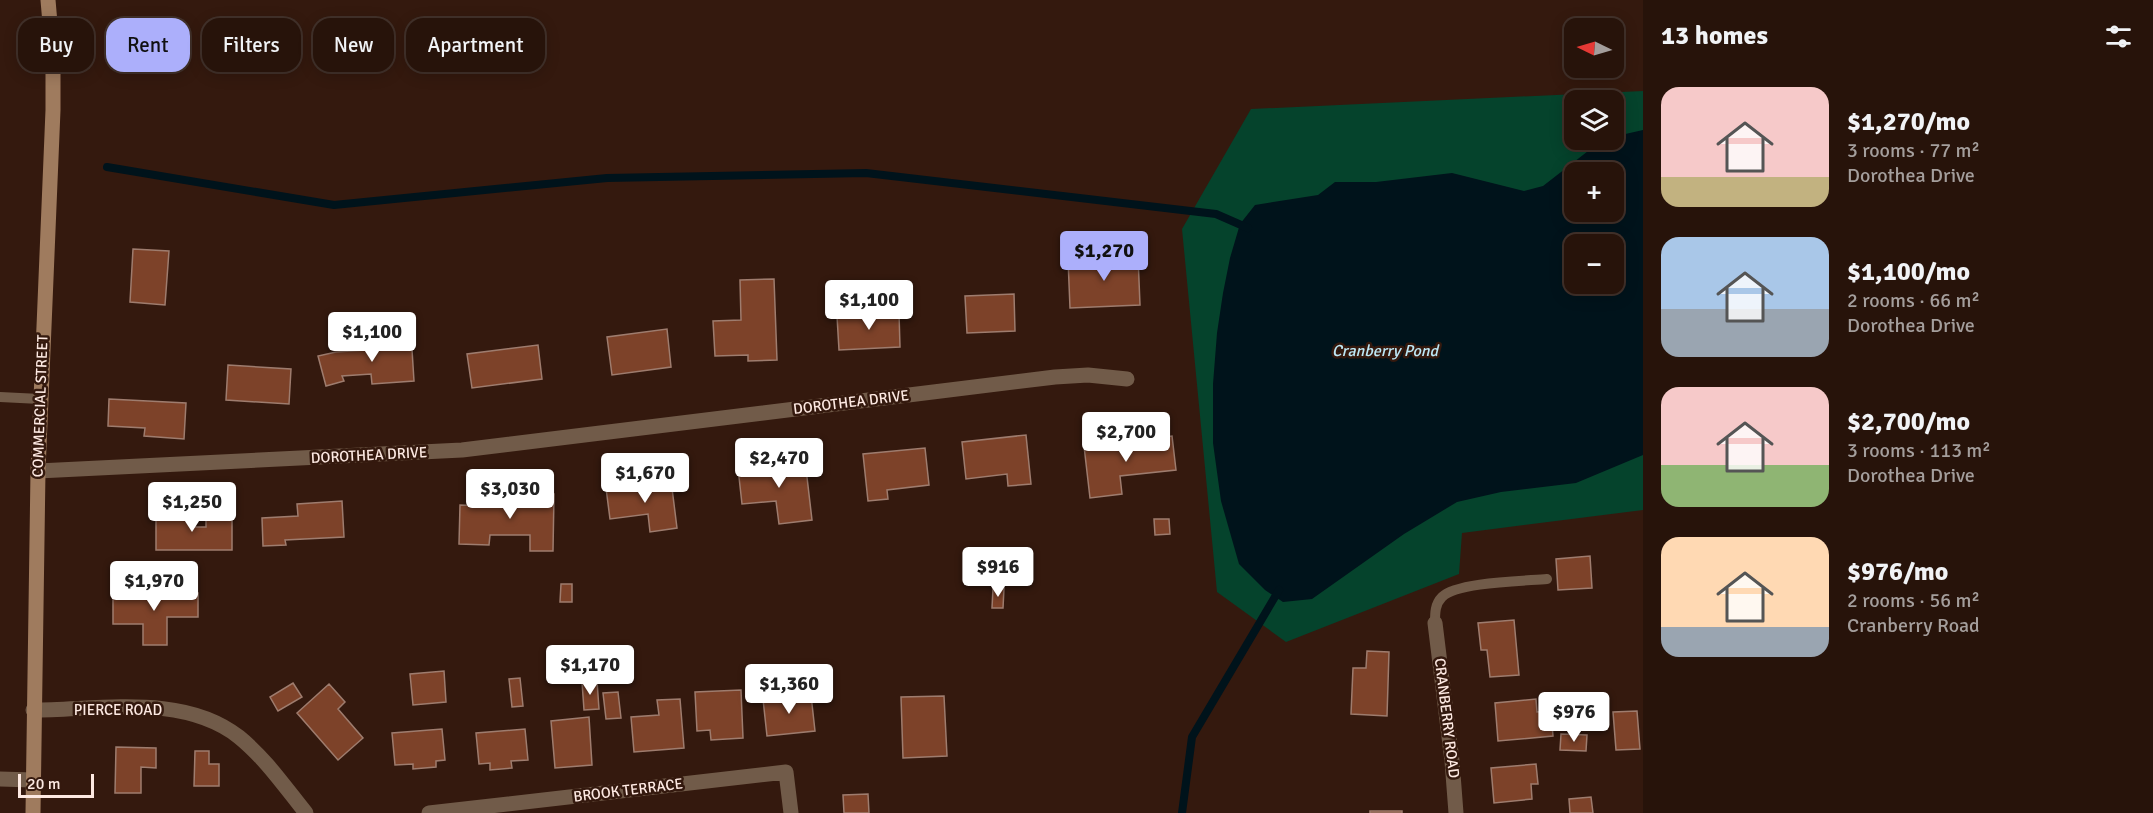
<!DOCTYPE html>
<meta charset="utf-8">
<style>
body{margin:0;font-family:Signika,sans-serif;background:#332018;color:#f1f3f6;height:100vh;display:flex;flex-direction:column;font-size:22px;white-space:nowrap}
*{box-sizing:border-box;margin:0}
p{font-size:20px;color:#a49e9c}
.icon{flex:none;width:33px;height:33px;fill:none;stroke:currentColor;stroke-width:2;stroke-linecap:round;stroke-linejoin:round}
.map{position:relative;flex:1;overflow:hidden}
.panel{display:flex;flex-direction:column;background:#27130a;width:510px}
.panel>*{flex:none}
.top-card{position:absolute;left:18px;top:18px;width:570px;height:54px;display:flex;gap:12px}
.needle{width:39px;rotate:275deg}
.tools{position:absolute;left:1564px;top:18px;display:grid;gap:12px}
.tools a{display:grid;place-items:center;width:60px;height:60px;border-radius:12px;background:#27130a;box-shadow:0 3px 15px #0003,0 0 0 2px #43322b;font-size:30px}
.scale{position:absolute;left:18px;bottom:15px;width:76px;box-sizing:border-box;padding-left:6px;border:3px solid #fde9e2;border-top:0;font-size:16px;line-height:21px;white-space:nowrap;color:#fde9e2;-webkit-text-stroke:4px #34190e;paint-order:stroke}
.price{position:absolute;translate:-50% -51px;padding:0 14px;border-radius:6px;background:#fff;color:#222;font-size:20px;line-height:39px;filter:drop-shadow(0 2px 3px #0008)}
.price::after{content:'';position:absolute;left:50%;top:36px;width:18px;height:14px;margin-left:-9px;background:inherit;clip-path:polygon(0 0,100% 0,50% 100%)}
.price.active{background:#acaffb;color:#111}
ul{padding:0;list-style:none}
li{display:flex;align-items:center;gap:18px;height:150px;padding:0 18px}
li span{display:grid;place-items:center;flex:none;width:168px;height:120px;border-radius:18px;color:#555}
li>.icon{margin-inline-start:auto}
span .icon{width:72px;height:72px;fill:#fffc;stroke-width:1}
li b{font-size:26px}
h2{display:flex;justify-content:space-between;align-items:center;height:72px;padding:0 18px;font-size:26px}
.pill{padding:0 21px;border-radius:18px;background:#27130a;box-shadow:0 3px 15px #0003,0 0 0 2px #43322b;font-size:21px;line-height:54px}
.pill.active{background:#acaffb;color:#111}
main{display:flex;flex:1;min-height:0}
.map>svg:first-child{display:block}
</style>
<main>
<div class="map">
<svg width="1643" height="813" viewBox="0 0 1643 813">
<rect width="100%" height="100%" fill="#34190e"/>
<!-- green -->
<path fill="#05432c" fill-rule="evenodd" d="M1643,91V510L1462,533L1459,574L1286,642L1217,592L1182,229L1251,109ZM1575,100H1614V140H1575ZM1575,172H1614V212H1575ZM1575,244H1614V284H1575Z"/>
<!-- water -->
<path fill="#00131b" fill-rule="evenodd" d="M1643,130V455L1576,483L1501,492L1457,502L1404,534L1312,599L1283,602L1265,590L1239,564L1221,501L1213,443V384L1217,333L1223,293L1230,258L1240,224L1255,205L1318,195L1335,182H1376L1452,173L1524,191L1543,186L1592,148L1621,135ZM1575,172H1614V212H1575ZM1575,244H1614V284H1575Z"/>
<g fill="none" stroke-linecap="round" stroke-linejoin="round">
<!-- stream -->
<path stroke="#00131b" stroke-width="8" d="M107,167L334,205L607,178L866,173L1216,214L1248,228
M1182,813L1192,737L1279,590"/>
</g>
<!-- building -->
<path fill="#7d4229" stroke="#9e7c6e" stroke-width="1.5" d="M133,249L169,251L165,305L130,302Z
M1138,256L1140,305L1070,308L1068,259Z
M774,279L777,360L748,361V355L715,356L713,321L741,320L740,280Z
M1014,294L1015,331L967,333L965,296Z
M899,313L900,347L839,350L837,316Z
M667,329L671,367L612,375L607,337Z
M411,334L414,381L372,384L371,374L342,376L344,381L326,386L318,356L336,352L394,348L393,335Z
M538,345L542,379L472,388L467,354Z
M228,365L291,369L289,404L226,400Z
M109,399L186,403L184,439L144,436L145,428L108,426Z
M1026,435L1031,484L1008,486L1007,474L966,479L962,442Z
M1172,436L1176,470L1120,476L1122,494L1090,498L1084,446Z
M925,448L929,485L887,490L888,499L868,501L863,454Z
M805,460L812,520L779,524L776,501L742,504L738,468Z
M671,480L677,528L650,532L648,514L610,519L606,488Z
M489,494H554L553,551H530V535H490L489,545L459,544L460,505L489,506Z
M342,501L344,537L285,540L286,545L263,546L262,518L298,516L297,504Z
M191,511V527H206V518H232V550H156V512Z
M1154,519H1169L1170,534L1155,535Z
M1590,556L1592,588L1558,590L1556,559Z
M561,584H572V602H560Z
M993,588H1004L1003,608H992Z
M198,593V617H167V645H143V624H113V594Z
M1514,620L1519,675L1490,677L1487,650H1481L1478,623Z
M1367,651L1389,652L1387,716L1351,714L1353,668H1366Z
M558,669H574V683H558Z
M444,671L446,702L413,705L410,674Z
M520,678L523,706L512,707L509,679Z
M597,681L599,709L584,710L582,682Z
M293,683L302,697L278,711L270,697Z
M329,684L345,702L338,709L363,738L338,760L297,713Z
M741,690L743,738L711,740L710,730L697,731L695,692Z
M618,692L621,718L606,719L603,693Z
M811,695L815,731L767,736L763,699Z
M944,696L947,756L903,758L901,697Z
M680,699L684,748L634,752L631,717L659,715L657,700Z
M1536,699L1537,712L1551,711L1553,736L1498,741L1495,703Z
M1637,711L1640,749L1616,750L1613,712Z
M589,717L592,765L555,768L551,721Z
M442,729L445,760L436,761V767L413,769V764L395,765L392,733Z
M525,729L528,760L511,761L512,768L490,770V763L479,764L476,733Z
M1561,734L1587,735L1586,751L1560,750Z
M116,747L156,748V768L141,767V793H115Z
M195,751H209V764H219V786H194Z
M1536,764L1538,784H1531L1532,799L1494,803L1491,768Z
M868,794L869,813H844L843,795Z
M1591,797L1593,813H1570L1569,799Z
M1370,811H1402V813H1370Z"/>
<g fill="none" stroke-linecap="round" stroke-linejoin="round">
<!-- service -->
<path stroke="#715b49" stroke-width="10" d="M0,397L40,399
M1435,623C1435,613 1435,604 1442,597C1456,582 1525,581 1547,579"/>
<!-- minor -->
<path stroke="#715b49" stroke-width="15" d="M38,471L462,450L1055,377L1088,375L1127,379
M1435,623L1452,761L1456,813
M33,710C100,710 183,693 239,737C265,758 285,787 306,813
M0,779L33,780
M429,813L786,772L791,813"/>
<!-- secondary -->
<path stroke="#9f7b5e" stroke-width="15" d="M33,813L38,471L53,110V58L48,0"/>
</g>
<g text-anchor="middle" stroke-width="5" stroke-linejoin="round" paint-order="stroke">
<!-- street labels -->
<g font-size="15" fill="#fde9e2" stroke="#34190e">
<text transform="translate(851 402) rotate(-7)" y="5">DOROTHEA DRIVE</text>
<text transform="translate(40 406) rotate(-88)" y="5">COMMERCIAL STREET</text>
<text transform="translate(369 455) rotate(-3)" y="5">DOROTHEA DRIVE</text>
<text x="118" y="715">PIERCE ROAD</text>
<text transform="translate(1447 718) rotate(83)" y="5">CRANBERRY ROAD</text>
<text transform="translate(628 790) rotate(-7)" y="5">BROOK TERRACE</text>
</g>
<!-- water labels -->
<g font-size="16" font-style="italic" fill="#bde8f6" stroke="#34190e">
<text x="1385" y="356">Cranberry Pond</text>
</g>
</g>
</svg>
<div class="tools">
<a><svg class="needle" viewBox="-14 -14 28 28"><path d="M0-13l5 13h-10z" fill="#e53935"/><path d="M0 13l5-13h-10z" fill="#a49e9c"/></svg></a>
<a><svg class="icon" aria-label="layers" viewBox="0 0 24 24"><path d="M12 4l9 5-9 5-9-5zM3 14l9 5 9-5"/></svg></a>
<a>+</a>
<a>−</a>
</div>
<div class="scale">20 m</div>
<b class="price active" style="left:1104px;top:282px">$1,270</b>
<b class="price" style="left:869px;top:331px">$1,100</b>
<b class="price" style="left:372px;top:363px">$1,100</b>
<b class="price" style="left:1126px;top:463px">$2,700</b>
<b class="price" style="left:779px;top:489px">$2,470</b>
<b class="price" style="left:645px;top:504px">$1,670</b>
<b class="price" style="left:510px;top:520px">$3,030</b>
<b class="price" style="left:192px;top:533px">$1,250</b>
<b class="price" style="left:998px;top:598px">$916</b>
<b class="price" style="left:154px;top:612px">$1,970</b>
<b class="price" style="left:590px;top:696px">$1,170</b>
<b class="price" style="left:789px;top:715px">$1,360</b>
<b class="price" style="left:1574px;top:743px">$976</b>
<div class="top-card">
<a class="pill">Buy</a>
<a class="pill active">Rent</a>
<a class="pill">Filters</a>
<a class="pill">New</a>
<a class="pill">Apartment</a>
</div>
</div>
<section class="panel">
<h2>13 homes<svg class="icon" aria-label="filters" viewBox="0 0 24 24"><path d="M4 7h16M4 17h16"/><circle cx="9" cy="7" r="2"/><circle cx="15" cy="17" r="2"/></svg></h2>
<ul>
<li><span style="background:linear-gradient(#f6c9c9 75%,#c2b280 0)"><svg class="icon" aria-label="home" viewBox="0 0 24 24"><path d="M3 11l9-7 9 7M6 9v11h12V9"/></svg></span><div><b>$1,270/mo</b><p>3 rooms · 77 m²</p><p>Dorothea Drive</p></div></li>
<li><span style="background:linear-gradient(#a9c7e8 60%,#9aa5b1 0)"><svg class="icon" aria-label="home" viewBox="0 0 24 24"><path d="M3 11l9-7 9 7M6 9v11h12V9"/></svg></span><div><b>$1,100/mo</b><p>2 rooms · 66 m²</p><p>Dorothea Drive</p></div></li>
<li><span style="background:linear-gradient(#f6c9c9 65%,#8fb573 0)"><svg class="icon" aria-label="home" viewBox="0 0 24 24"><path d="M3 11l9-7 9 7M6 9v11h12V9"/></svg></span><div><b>$2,700/mo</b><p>3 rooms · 113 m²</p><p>Dorothea Drive</p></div></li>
<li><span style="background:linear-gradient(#ffd9b3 75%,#9aa5b1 0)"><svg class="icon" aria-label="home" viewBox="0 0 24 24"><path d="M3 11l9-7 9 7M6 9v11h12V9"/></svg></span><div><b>$976/mo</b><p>2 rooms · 56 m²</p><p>Cranberry Road</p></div></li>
</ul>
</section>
</main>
